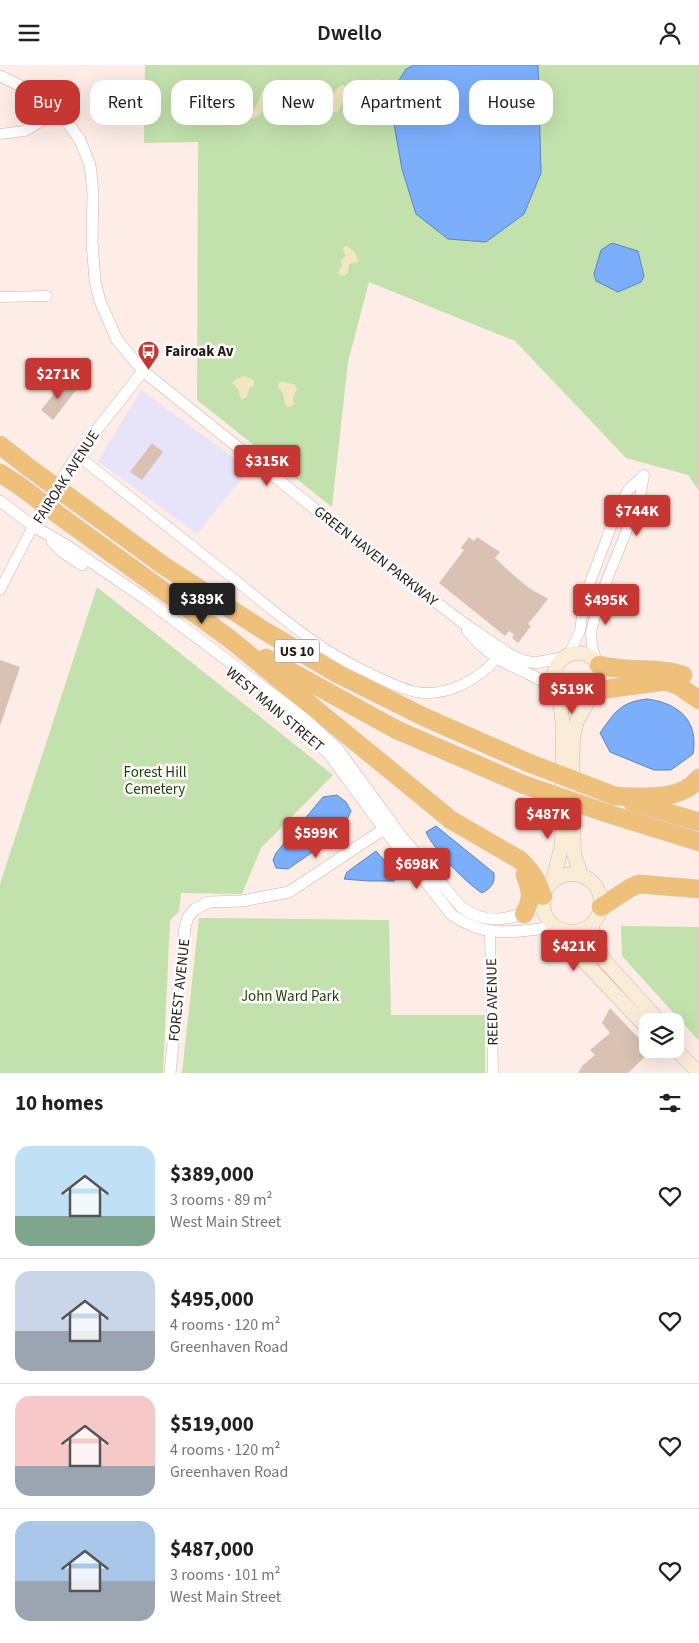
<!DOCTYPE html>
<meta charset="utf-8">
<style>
body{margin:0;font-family:"Source Sans 3",sans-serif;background:#f2f2f2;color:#202124;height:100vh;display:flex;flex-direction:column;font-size:19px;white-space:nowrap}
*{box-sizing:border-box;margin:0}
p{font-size:16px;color:#757577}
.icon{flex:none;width:28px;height:28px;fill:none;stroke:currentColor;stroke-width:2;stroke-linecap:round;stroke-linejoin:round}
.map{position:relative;height:1008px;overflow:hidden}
.drawer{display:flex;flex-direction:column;background:#fff;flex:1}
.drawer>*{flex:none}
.hud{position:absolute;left:15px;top:15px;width:670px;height:45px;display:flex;gap:10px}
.buttons{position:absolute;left:639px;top:948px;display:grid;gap:10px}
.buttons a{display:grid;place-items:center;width:45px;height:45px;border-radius:10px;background:#fff;box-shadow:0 5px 20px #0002;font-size:25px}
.price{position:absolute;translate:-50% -42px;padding:0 11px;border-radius:5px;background:#c63734;color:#fff;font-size:16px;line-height:32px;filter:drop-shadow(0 1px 2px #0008)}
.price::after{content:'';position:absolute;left:50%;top:30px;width:15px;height:11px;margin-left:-8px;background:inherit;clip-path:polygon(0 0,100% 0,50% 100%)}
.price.active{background:#222;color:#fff}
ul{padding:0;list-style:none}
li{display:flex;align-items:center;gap:15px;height:125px;padding:0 15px}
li+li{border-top:1px solid #e0e0e0}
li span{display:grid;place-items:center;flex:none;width:140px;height:100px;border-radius:15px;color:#555}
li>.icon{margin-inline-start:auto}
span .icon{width:60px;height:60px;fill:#fffc;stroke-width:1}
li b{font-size:21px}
h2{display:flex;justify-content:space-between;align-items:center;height:60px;padding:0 15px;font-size:21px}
.chip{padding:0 18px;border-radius:15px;background:#fff;box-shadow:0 5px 20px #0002;font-size:18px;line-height:45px}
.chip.active{background:#c63734;color:#fff}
header{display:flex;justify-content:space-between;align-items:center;height:65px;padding:0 15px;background:#fff;font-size:22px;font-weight:600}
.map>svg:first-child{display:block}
</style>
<header><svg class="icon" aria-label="menu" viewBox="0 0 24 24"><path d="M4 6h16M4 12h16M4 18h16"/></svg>Dwello<svg class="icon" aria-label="person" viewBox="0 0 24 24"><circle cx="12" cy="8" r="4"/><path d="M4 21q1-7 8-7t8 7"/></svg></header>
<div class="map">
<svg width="699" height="1008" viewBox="0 0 699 1008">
<rect width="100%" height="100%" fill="#fdede6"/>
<!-- commercial -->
<path fill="#e7e3f9" d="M141,325L249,404L197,469L98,396Z"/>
<!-- green -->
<path fill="#c2e1ac" d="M145,0H699V426L688,410L626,393L515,276L369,217L348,297L332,442L197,335L198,77L144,78Z
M97,522L333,710L261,783L242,829L181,828L179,847L170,855L163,1008H0V819Z
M199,853L389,855L391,950H485V1008H182Z
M621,861L699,862V976L622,891Z"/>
<!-- sand -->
<path fill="#f1e7c2" d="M377,14C387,16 391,30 388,38L384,39L375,19Z
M341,20H344L346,23L347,29L338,47H334L329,43V33Z
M266,25L270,27C270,38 261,52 251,54L250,49L256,41L262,27Z
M201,30H205C210,34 217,39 216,46L209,49L206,47L203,39L199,38L197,35Z
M345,181C352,182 357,190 359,197L349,199L348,208L345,210H340L338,207L342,201L341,195L346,191L343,185Z
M244,311L254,315V321L250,322L246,333L241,334L238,324L232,318L234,315Z
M282,317L294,319L297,324L293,332L294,340L289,342L285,340L283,328L278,322L279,318Z"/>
<!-- water -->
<path fill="#7baffc" stroke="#6183b7" d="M414,0H538L541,108L524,149L486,177L448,174L416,149L402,104L389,31L406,4Z
M612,178L638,186L644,211L641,217L618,227L596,216L594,209L601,185Z
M647,634C678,638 699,655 693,689L671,705H654L610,687L600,668C614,648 620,637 647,634Z
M337,730L346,737L351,746L346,757L327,777L288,804L276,803L273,795L276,788L323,732Z
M436,761L494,808C495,819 491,823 482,828C466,818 433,784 426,767Z
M376,786L397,810L394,816H368L344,814L347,807Z"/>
<!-- building -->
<path fill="#d9c1b4" d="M64,316L76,325L53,355L41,345Z
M152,378L163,387L142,415L130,407Z
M469,472L474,476L477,472L500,487L495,493L511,508L529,523L548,534L528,559L531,561L518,578L512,573L514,570L509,566L505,571L439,518L464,485L461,483Z
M0,595L20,602L0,661Z
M610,943L651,986L628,1008H578L582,1001L595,990L590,985L610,968L602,958Z"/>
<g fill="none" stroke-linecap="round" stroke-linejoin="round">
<defs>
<path id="minor" d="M0,69L25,66L42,56L57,43
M0,232L47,231
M77,390C127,429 176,468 225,507C271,543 314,583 367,607C383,615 398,623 416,627C446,632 477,616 496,594
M0,525L33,461
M569,589L580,566L583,544L589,520L614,454L628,425L644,410
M597,597L592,581L591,567L600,532L640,432L644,410
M490,866L493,1008"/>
<path id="tertiary" d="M0,11L33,27L57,43L80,75L90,100L93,128L92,177L95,216L100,236L117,275L143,306L326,453L462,557L509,589L522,595L534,598L562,593
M0,436L33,461L66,480L147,535L304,653L337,683L401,771L461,842C490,863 513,853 542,840
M33,461L77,390L143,306
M52,476L62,487L82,500
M467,565C487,590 503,597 531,610C540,614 547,619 555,624
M274,640L310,670L329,689L384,764L452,850C487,874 514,867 554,862
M170,1008L185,862L188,852L195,844L209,837L242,836L289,827L390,760"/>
<path id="secondary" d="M554 612a24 24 0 1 1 48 0a24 24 0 1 1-48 0Z
M543 838a29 29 0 1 1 58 0a29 29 0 1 1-58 0Z
M581,810L574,789L572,717L573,672L577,656L590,633
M553,816L562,779L563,662L559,628
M592,860L595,879L605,896L659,956
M559,865L576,888L648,964
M672,984L678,987L699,1008"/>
<path id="motorway" d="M0,380L28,402
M0,408L17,419
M83,442L164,501L263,565L336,608L424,652L529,698
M71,459L230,574L451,755L520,795C532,806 537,816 543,831
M266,593L397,665L522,719
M599,600C627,608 655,601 683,610
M599,625L666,616L679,621L699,635
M615,731C641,732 681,737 699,713
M632,737L699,757
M609,749L699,777
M601,842L630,823L639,819L699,824
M524,849C533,834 531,825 525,810"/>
</defs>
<!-- minor casing -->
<use href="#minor" stroke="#cdb5a9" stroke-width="11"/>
<!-- tertiary casing -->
<use href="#tertiary" stroke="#cdb5a9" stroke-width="12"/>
<!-- secondary casing -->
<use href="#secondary" stroke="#cdb5a9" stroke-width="15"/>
<!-- motorway casing -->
<use href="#motorway" stroke="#d3d1d1" stroke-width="19"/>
<!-- minor -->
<use href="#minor" stroke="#fff" stroke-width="10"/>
<!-- tertiary -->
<use href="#tertiary" stroke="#fff" stroke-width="11"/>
<!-- secondary -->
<use href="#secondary" stroke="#faecd7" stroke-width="14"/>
<!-- motorway -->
<use href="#motorway" stroke="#efc07a" stroke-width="18"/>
<defs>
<path id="motorway-bridge" d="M28,402L83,442
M17,419L71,459
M529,698L615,731
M522,719L609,749"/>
</defs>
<!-- motorway-bridge casing -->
<use href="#motorway-bridge" stroke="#d3d1d1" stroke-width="19" stroke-linecap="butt"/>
<!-- motorway-bridge -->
<use href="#motorway-bridge" stroke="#efc07a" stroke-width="18"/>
</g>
<!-- icons -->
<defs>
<symbol id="bus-pin" viewBox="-11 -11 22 30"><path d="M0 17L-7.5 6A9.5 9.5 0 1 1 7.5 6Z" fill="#c63734" stroke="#fefefe"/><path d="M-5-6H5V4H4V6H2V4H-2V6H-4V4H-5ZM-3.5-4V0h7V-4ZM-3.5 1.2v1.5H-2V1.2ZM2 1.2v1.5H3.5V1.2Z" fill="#fff"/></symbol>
</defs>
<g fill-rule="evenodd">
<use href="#bus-pin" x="136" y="274" width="25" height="34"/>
</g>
<g text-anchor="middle" stroke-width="5" stroke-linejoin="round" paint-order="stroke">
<!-- shield labels -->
<rect fill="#fefefe" stroke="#655f5c" stroke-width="1" x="274.5" y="574.5" width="45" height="23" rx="4"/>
<g font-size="14" font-weight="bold" fill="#241b17">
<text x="297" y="591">US 10</text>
</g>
<!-- poi labels -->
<g font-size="15" font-weight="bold" fill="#241b17" stroke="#fefefe" text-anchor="start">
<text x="165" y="291">Fairoak Av</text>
</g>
<!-- street labels -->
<g font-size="15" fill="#241b17" stroke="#fefefe">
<text transform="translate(66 412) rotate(-57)" y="5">FAIROAK AVENUE</text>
<text transform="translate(376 491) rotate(38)" y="5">GREEN HAVEN PARKWAY</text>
<text transform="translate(275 644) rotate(40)" y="5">WEST MAIN STREET</text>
<text transform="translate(179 925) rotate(-84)" y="5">FOREST AVENUE</text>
<text transform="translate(492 937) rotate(-91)" y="5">REED AVENUE</text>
</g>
<!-- park labels -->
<g font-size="15" fill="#1f3c00" stroke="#fefefe">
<text x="155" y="712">Forest Hill<tspan x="155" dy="17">Cemetery</tspan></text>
<text x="290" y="936">John Ward Park</text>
</g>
</g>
</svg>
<div class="buttons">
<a><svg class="icon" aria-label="layers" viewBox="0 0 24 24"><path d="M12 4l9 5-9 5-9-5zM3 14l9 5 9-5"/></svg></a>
</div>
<b class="price" style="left:58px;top:335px">$271K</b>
<b class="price" style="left:267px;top:422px">$315K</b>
<b class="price" style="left:637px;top:472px">$744K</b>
<b class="price active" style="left:202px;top:560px">$389K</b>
<b class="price" style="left:606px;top:561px">$495K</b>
<b class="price" style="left:572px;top:650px">$519K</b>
<b class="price" style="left:548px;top:775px">$487K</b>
<b class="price" style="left:316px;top:794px">$599K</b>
<b class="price" style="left:417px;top:825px">$698K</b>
<b class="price" style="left:574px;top:907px">$421K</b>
<div class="hud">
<a class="chip active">Buy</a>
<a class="chip">Rent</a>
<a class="chip">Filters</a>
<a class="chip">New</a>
<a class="chip">Apartment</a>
<a class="chip">House</a>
</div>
</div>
<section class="drawer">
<h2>10 homes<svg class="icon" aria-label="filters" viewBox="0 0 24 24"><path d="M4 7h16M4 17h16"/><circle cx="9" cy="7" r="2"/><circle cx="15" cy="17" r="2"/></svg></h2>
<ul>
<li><span style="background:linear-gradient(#bfe0f5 70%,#7fa58c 0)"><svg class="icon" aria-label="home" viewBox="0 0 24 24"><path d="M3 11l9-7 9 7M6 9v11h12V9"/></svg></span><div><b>$389,000</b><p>3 rooms · 89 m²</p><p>West Main Street</p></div><svg class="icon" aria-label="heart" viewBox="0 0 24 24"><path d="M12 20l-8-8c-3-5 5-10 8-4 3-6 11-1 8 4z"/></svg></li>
<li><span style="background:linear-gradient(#c9d6e8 60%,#9aa5b1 0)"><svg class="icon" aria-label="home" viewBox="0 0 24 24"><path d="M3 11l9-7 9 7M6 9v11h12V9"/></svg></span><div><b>$495,000</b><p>4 rooms · 120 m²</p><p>Greenhaven Road</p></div><svg class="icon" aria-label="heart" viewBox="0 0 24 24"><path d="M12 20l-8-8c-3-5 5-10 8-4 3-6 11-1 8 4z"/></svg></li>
<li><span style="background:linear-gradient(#f6c9c9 70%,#9aa5b1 0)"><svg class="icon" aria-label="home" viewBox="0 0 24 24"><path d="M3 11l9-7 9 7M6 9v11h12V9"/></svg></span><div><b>$519,000</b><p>4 rooms · 120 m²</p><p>Greenhaven Road</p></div><svg class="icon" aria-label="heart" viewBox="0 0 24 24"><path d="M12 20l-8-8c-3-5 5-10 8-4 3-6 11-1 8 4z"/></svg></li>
<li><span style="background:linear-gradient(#a9c7e8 60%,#9aa5b1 0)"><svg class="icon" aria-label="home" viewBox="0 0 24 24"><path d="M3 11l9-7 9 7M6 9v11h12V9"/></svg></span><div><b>$487,000</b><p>3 rooms · 101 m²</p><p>West Main Street</p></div><svg class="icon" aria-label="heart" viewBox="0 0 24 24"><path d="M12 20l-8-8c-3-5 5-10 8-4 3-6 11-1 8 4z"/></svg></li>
</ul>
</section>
